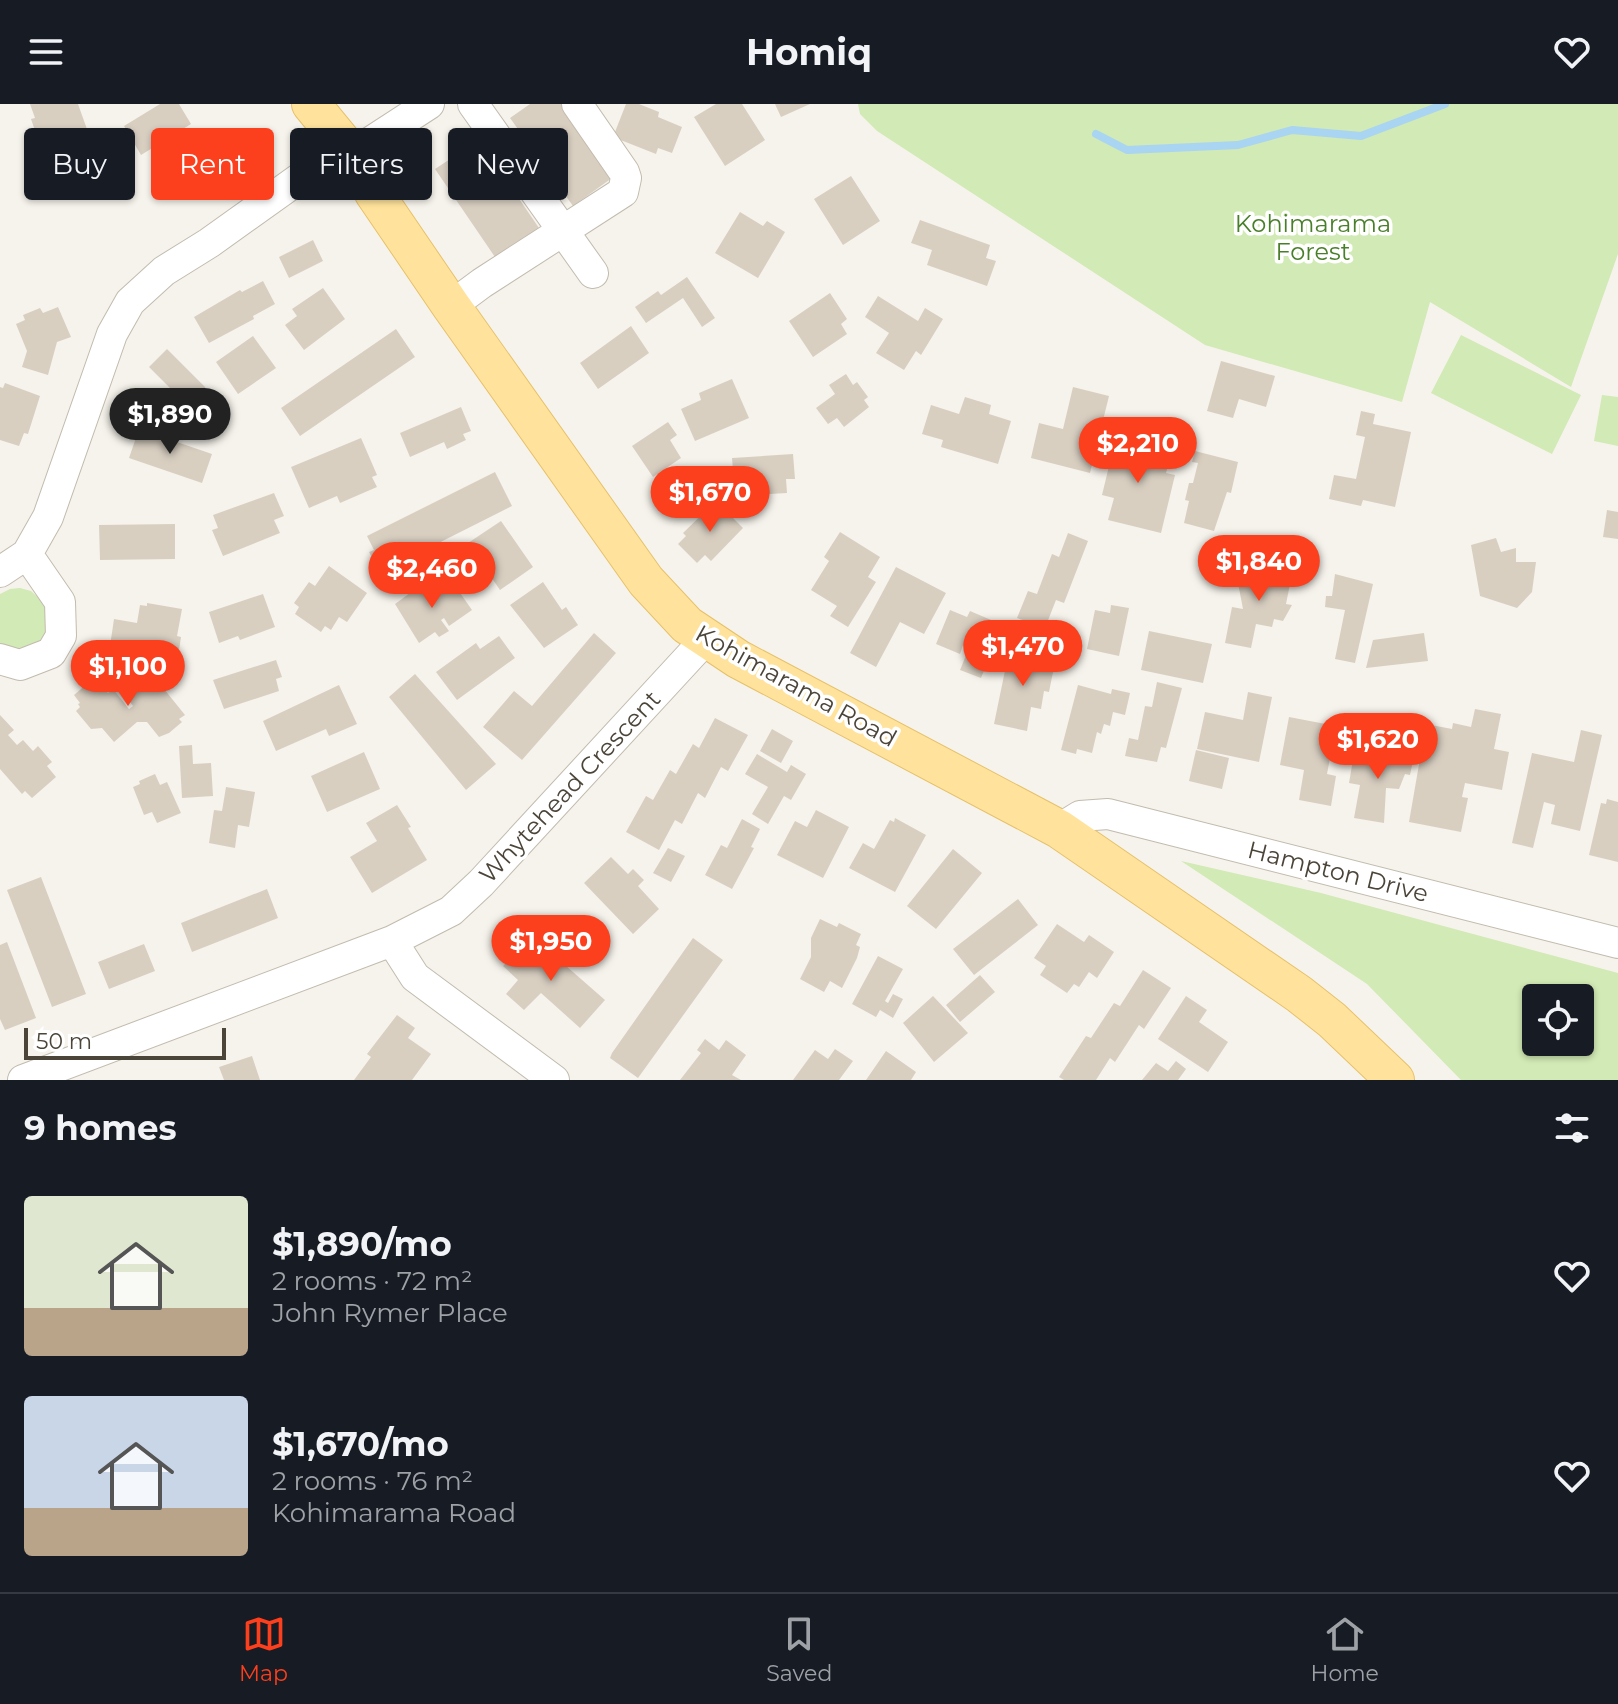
<!DOCTYPE html>
<meta charset="utf-8">
<style>
body{margin:0;font-family:Montserrat,sans-serif;background:#242831;color:#f1f3f6;height:100vh;display:flex;flex-direction:column;font-size:30px;white-space:nowrap}
*{box-sizing:border-box;margin:0}
p{font-size:26px;color:#9ea1a6}
.icon{flex:none;width:44px;height:44px;fill:none;stroke:currentColor;stroke-width:2;stroke-linecap:round;stroke-linejoin:round}
.map{position:relative;height:976px;overflow:hidden}
.details{display:flex;flex-direction:column;background:#171b24;flex:1}
.details>*{flex:none}
.guide{position:absolute;left:24px;top:24px;width:800px;height:72px;display:flex;gap:16px}
.controls{position:absolute;left:1522px;top:880px;display:grid;gap:16px}
.controls a{display:grid;place-items:center;width:72px;height:72px;border-radius:8px;background:#171b24;box-shadow:0 2px 6px #0004;font-size:40px}
.scale{position:absolute;left:24px;bottom:20px;width:202px;box-sizing:border-box;padding-left:8px;border:4px solid #4b4439;border-top:0;font-size:22px;line-height:28px;white-space:nowrap;color:#4b4439;-webkit-text-stroke:6px #fff;paint-order:stroke}
.price{position:absolute;translate:-50% -68px;padding:0 18px;border-radius:28px;background:#fc3f1d;color:#fff;font-size:26px;line-height:52px;filter:drop-shadow(0 2px 4px #0008)}
.price::after{content:'';position:absolute;left:50%;top:48px;width:24px;height:18px;margin-left:-12px;background:inherit;clip-path:polygon(0 0,100% 0,50% 100%)}
.price.current{background:#222;color:#fff}
ul{padding:0;list-style:none}
li{display:flex;align-items:center;gap:24px;height:200px;padding:0 24px}
li span{display:grid;place-items:center;flex:none;width:224px;height:160px;border-radius:8px;color:#555}
li>.icon{margin-inline-start:auto}
span .icon{width:96px;height:96px;fill:#fffc;stroke-width:1}
li b{font-size:34px}
h2{display:flex;justify-content:space-between;align-items:center;height:96px;padding:0 24px;font-size:34px}
.pill{padding:0 28px;border-radius:8px;background:#171b24;box-shadow:0 2px 6px #0004;font-size:28px;line-height:72px}
.pill.current{background:#fc3f1d;color:#fff}
header{display:flex;justify-content:space-between;align-items:center;height:104px;padding:0 24px;background:#171b24;font-size:36px;font-weight:700}
.tabs{display:flex;justify-content:space-around;align-items:center;height:112px;border-top:2px solid #363941;background:#171b24;font-size:22px;color:#9ea1a6}
.tabs a{display:grid;justify-items:center;gap:4px}
.tabs .current{color:#fc3f1d}
.map>svg:first-child{display:block}
</style>
<header><svg class="icon" aria-label="menu" viewBox="0 0 24 24"><path d="M4 6h16M4 12h16M4 18h16"/></svg>Homiq<svg class="icon" aria-label="heart" viewBox="0 0 24 24"><path d="M12 20l-8-8c-3-5 5-10 8-4 3-6 11-1 8 4z"/></svg></header>
<div class="map">
<svg width="1618" height="976" viewBox="0 0 1618 976">
<rect width="100%" height="100%" fill="#f6f3ec"/>
<!-- green -->
<path fill="#d2eab5" fill-rule="evenodd" d="M858,0H1618V150L1571,283L1430,198L1402,298L1205,241L877,27L860,10Z
M1461,231L1581,291L1552,350L1431,289Z
M1602,291L1618,293V342L1594,337Z
M20,484L31,487L46,501C46,507 49,515 48,521C45,544 16,549 0,539V490L10,485Z
M1181,757L1321,789L1618,869V976H1461L1367,880ZM1536,894H1580V938H1536Z"/>
<g fill="none" stroke-linecap="round" stroke-linejoin="round">
<!-- stream -->
<path stroke="#a9d4f2" stroke-width="8" d="M1096,30L1127,46L1238,41L1292,26L1361,32L1445,0"/>
</g>
<!-- building -->
<path fill="#d8cfc1" d="M30,0H78L88,28L83,30L86,40L60,49L56,39L41,44L31,15L35,14Z
M160,0H179L191,20L141,51L124,22Z
M530,0H569L619,69L573,102L510,14Z
M626,0H639L659,8L658,13L682,23L672,49L658,44L656,50L613,33Z
M716,0H742L765,36L725,62L694,13Z
M775,0H810L781,13Z
M210,27L220,41L212,47L225,66L184,94L161,61Z
M479,36L541,127L497,156L435,65Z
M851,72L880,117L843,141L814,95Z
M740,108L763,122L767,117L785,128L758,174L715,149Z
M920,116L990,141L986,154L996,157L987,182L927,161L932,146L911,139Z
M313,136L323,157L289,174L279,153Z
M687,173L715,214L702,223L683,194L646,219L635,203L658,187L661,191Z
M263,177L275,200L253,212L254,215L209,239L194,213L240,186L242,188Z
M323,184L345,215L304,246L285,221L297,212L292,205Z
M830,189L847,215L841,220L847,230L813,253L789,217Z
M878,192L918,217L925,204L943,215L921,251L916,247L904,266L876,249L889,229L865,213Z
M58,203L71,233L57,238L48,271L22,263L27,247L16,220L25,216L23,211L40,204L43,209Z
M631,222L649,249L598,285L580,259Z
M396,225L415,253L300,332L281,304Z
M253,232L276,264L238,290L216,258Z
M167,245L205,283L210,296L207,327L181,325L183,297L149,263Z
M1221,257L1275,272L1266,303L1239,295L1233,314L1207,307Z
M846,270L853,281L857,278L868,293L864,296L869,303L844,323L837,314L828,320L816,304L835,290L829,281Z
M732,275L749,314L695,337L681,305L701,296L699,289Z
M5,279L40,292L28,330L24,329L19,342L0,336V283L3,284Z
M1073,283L1109,292L1090,369L1031,354L1039,319L1063,325Z
M965,293L991,301L989,310L1011,317L998,360L941,343L943,336L922,330L931,301L959,310Z
M461,303L471,327L463,330L466,336L447,345L444,338L410,353L400,329Z
M1361,307L1375,310L1373,320L1411,328L1395,403L1363,396L1361,402L1329,395L1334,371L1356,375L1365,333L1356,331Z
M668,318L677,331L670,336L681,354L653,373L632,342Z
M139,325L212,350L202,379L129,354Z
M1117,329L1149,337L1146,349L1170,354L1166,369L1175,371L1161,429L1108,416L1114,394L1102,391Z
M361,334L377,371L372,373L377,383L340,399L337,392L309,404L291,363Z
M1195,347L1238,358L1231,389L1227,388L1214,427L1184,419L1189,397L1185,396L1189,379H1193L1198,359L1192,358Z
M793,350L795,375H786L787,389L735,392L732,354Z
M495,368L512,402L385,466L380,457L375,459L369,448L374,446L367,432Z
M274,389L284,412L274,416L280,429L223,452L212,426L218,424L213,411Z
M716,397L743,424L711,457L705,451L697,459L678,440L686,432L683,429Z
M1607,406L1618,408V435L1603,433Z
M501,417L533,463L500,486L468,439Z
M175,420V455L100,456L99,421Z
M840,428L880,453L868,473L876,478L848,523L830,512L837,502L811,486L829,457L824,453Z
M1068,429L1088,437L1064,499L1056,496L1045,524L1017,514L1028,487L1037,490L1052,450L1059,453Z
M1496,434L1501,448L1516,444V458H1536L1532,488L1517,504L1480,492L1471,441Z
M1257,458L1289,465L1286,474L1291,475L1286,500L1292,501L1283,517L1274,515L1272,523L1256,520L1251,544L1225,539L1232,503L1243,505L1238,479L1242,478L1239,469L1255,467Z
M329,462L367,489L347,518L339,513L331,526L325,522L321,528L295,510L299,503L294,499L309,478L315,482Z
M896,463L946,489L924,530L900,518L876,563L850,549Z
M1335,470L1373,480L1355,559L1335,555L1345,506L1325,503L1326,492H1332Z
M451,476L472,506L449,522L444,514L441,516L449,527L439,533L435,528L419,539L395,500L425,478L433,489Z
M543,478L562,506L566,503L578,521L544,544L510,501Z
M263,490L275,523L240,536L238,532L219,539L209,508Z
M147,499L182,505L177,532L181,533L177,559L144,553L131,549L132,546L110,542L114,515L137,519L140,501L147,502Z
M1111,501L1129,504L1119,552L1087,545L1095,506L1110,509Z
M950,506L967,513L970,507L1010,524L1008,528L1001,526L998,535L1002,537L995,554L990,552L981,574L960,566L969,544L963,541L960,550L936,540Z
M1149,527L1212,540L1203,579L1141,566Z
M594,529L616,549L522,656L483,623L514,587L532,602Z
M1424,529L1428,557L1366,564L1373,536Z
M499,532L515,554L457,596L436,568L476,539L480,545Z
M1027,544L1048,549L1044,566L1053,568L1049,588L1044,587L1041,605L1031,603L1027,627L994,620L1008,552Z
M276,556L282,573L276,575L279,587L224,605L213,576Z
M140,569L154,584L160,580L185,611L179,615L182,618L169,629L159,633L147,618H137L114,638L102,624L91,625L76,607L80,603L78,600L80,599L74,591L94,574L108,589L113,585L129,605L133,602L120,585Z
M415,570L496,660L466,686L389,593Z
M1157,578L1182,584L1166,644L1161,643L1157,658L1125,652L1129,634L1138,636L1145,602L1152,603Z
M339,581L357,620L329,632L326,625L276,647L263,617Z
M1078,581L1111,590L1112,585L1130,589L1125,611L1113,608L1110,622L1104,620L1101,630L1097,628L1092,649L1077,645L1076,650L1061,646Z
M1248,588L1272,593L1259,658L1197,645L1205,608L1243,616Z
M1475,605L1501,610L1494,645L1509,648L1502,686L1465,679L1462,693L1468,694L1461,728L1409,718L1426,620L1452,625L1453,619L1471,623Z
M0,611L14,626L8,631L17,641L23,636L33,647L38,642L52,658L47,662L56,673L32,694L25,687L22,690L0,665Z
M1289,613L1336,622L1327,670L1336,672L1331,702L1299,696L1304,666L1280,661Z
M715,614L748,631L728,667L721,663L705,694L698,689L682,720L675,716L659,746L626,728L646,692L653,696L670,666L676,670L693,640L699,644Z
M772,625L793,637L781,659L760,647Z
M1581,626L1602,631L1580,727L1551,720L1555,701L1544,698L1533,744L1512,739L1532,649L1574,658Z
M192,641L193,660L211,659L213,692L182,694L179,642Z
M1375,645L1414,652L1410,671L1405,670L1399,685L1386,684L1384,719L1354,714L1360,681L1349,679L1354,650L1373,653Z
M1196,646L1229,654L1222,685L1189,677Z
M364,648L380,685L327,708L311,672Z
M757,650L787,668L791,661L806,670L791,696L784,692L768,720L752,710L768,683L745,670Z
M155,670L160,681L167,678L181,709L157,719L152,708L144,711L133,683L140,680L139,677Z
M226,683L255,688L249,723L238,721L235,744L209,739L214,706L222,707Z
M1607,695L1618,698V758L1589,751L1601,699L1606,700Z
M397,701L411,723L408,724L427,756L372,789L350,753L377,737L366,719Z
M816,706L849,723L823,774L777,751L795,717L807,723Z
M895,714L926,731L895,788L849,764L863,739L874,745L890,716L894,718Z
M742,715L760,725L751,743L754,744L732,785L705,771L721,741L727,744Z
M668,744L685,752L671,778L653,769Z
M953,745L982,769L936,825L907,802Z
M611,753L628,770L633,765L644,776L638,782L659,805L633,830L584,779Z
M41,773L86,890L52,903L7,786Z
M267,785L278,814L192,848L181,819Z
M1018,795L1038,821L974,871L953,845Z
M820,815L837,823L839,819L861,830L856,841L860,843L857,854L842,884L830,877L824,888L800,875L811,853V834Z
M1057,820L1084,838L1089,831L1114,848L1097,874L1089,868L1079,883L1074,880L1067,889L1040,871L1046,862L1034,854Z
M533,833L605,896L580,924L541,889L524,906L506,890L518,876L503,862Z
M693,834L723,856L638,974L610,954L612,949Z
M7,838L36,914L5,926L0,915V841Z
M144,840L155,867L109,885L98,858Z
M878,852L903,865L885,897L888,899L893,890L903,895L893,914L880,906L876,913L852,900Z
M1143,866L1171,884L1144,925L1139,921L1115,958L1110,954L1096,976H1064L1059,973L1086,932L1091,934L1114,899L1120,902Z
M980,871L995,888L960,918L946,901Z
M933,892L968,929L934,958L903,919Z
M1186,892L1207,906L1199,918L1228,938L1208,968L1158,935Z
M397,911L415,924L408,934L431,950L412,976H354L371,953L367,950Z
M705,935L719,946L726,936L746,951L732,971L741,976H680L701,949L697,946Z
M835,945L853,957L839,976H793L815,946L828,955Z
M886,947L916,968L911,976H866Z
M252,952L260,976H224L219,963Z
M1176,957L1186,965L1178,976H1142L1156,959L1168,967Z"/>
<g fill="none" stroke-linecap="round" stroke-linejoin="round">
<defs>
<path id="minor" d="M473,0L593,169
M451,202L482,179L623,88L626,74L624,68L577,0
M0,468L27,450L48,413L112,230L130,198L164,167L209,139L307,69L352,50L429,0
M0,555L20,561L51,549L61,532L60,498L27,450
M1059,725L1080,712L1108,710L1618,839
M392,837L415,873L554,976
M23,976L392,837L451,807L481,779L705,536"/>
<path id="major" d="M311,0L352,50L374,89L451,202L646,477L687,521L738,555L1059,725L1299,890L1332,916L1395,976"/>
</defs>
<!-- minor casing -->
<use href="#minor" stroke="#c2bbae" stroke-width="32"/>
<!-- major casing -->
<use href="#major" stroke="#e6c16a" stroke-width="40"/>
<!-- minor -->
<use href="#minor" stroke="#fff" stroke-width="30"/>
<!-- major -->
<use href="#major" stroke="#ffe39c" stroke-width="38"/>
</g>
<g text-anchor="middle" stroke-width="7" stroke-linejoin="round" paint-order="stroke">
<!-- park labels -->
<g font-size="24" fill="#4a7f2a" stroke="#fff">
<text x="1313" y="128">Kohimarama<tspan x="1313" dy="28">Forest</tspan></text>
</g>
<!-- street labels -->
<g font-size="24" fill="#4b4439" stroke="#fff">
<text transform="translate(796 582) rotate(29)" y="8">Kohimarama Road</text>
<text transform="translate(570 683) rotate(-47)" y="8">Whytehead Crescent</text>
<text transform="translate(1338 768) rotate(14)" y="8">Hampton Drive</text>
</g>
</g>
</svg>
<div class="controls">
<a><svg class="icon" aria-label="locate" viewBox="0 0 24 24"><circle cx="12" cy="12" r="6"/><path d="M12 2v4M12 18v4M2 12h4M18 12h4"/></svg></a>
</div>
<div class="scale">50 m</div>
<b class="price current" style="left:170px;top:352px">$1,890</b>
<b class="price" style="left:1138px;top:381px">$2,210</b>
<b class="price" style="left:710px;top:430px">$1,670</b>
<b class="price" style="left:1259px;top:499px">$1,840</b>
<b class="price" style="left:432px;top:506px">$2,460</b>
<b class="price" style="left:1023px;top:584px">$1,470</b>
<b class="price" style="left:128px;top:604px">$1,100</b>
<b class="price" style="left:1378px;top:677px">$1,620</b>
<b class="price" style="left:551px;top:879px">$1,950</b>
<div class="guide">
<a class="pill">Buy</a>
<a class="pill current">Rent</a>
<a class="pill">Filters</a>
<a class="pill">New</a>
</div>
</div>
<section class="details">
<h2>9 homes<svg class="icon" aria-label="filters" viewBox="0 0 24 24"><path d="M4 7h16M4 17h16"/><circle cx="9" cy="7" r="2"/><circle cx="15" cy="17" r="2"/></svg></h2>
<ul>
<li><span style="background:linear-gradient(#dfe7d0 70%,#b9a48a 0)"><svg class="icon" aria-label="home" viewBox="0 0 24 24"><path d="M3 11l9-7 9 7M6 9v11h12V9"/></svg></span><div><b>$1,890/mo</b><p>2 rooms · 72 m²</p><p>John Rymer Place</p></div><svg class="icon" aria-label="heart" viewBox="0 0 24 24"><path d="M12 20l-8-8c-3-5 5-10 8-4 3-6 11-1 8 4z"/></svg></li>
<li><span style="background:linear-gradient(#c9d6e8 70%,#b9a48a 0)"><svg class="icon" aria-label="home" viewBox="0 0 24 24"><path d="M3 11l9-7 9 7M6 9v11h12V9"/></svg></span><div><b>$1,670/mo</b><p>2 rooms · 76 m²</p><p>Kohimarama Road</p></div><svg class="icon" aria-label="heart" viewBox="0 0 24 24"><path d="M12 20l-8-8c-3-5 5-10 8-4 3-6 11-1 8 4z"/></svg></li>
</ul>
</section>
<nav class="tabs">
<a class="current"><svg class="icon" aria-label="map" viewBox="0 0 24 24"><path d="M3 6l6-2 6 2 6-2v14l-6 2-6-2-6 2zM9 4v14M15 6v14"/></svg>Map</a>
<a><svg class="icon" aria-label="saved" viewBox="0 0 24 24"><path d="M7 4h10v16l-5-4-5 4z"/></svg>Saved</a>
<a><svg class="icon" aria-label="home" viewBox="0 0 24 24"><path d="M3 11l9-7 9 7M6 9v11h12V9"/></svg>Home</a>
</nav>
